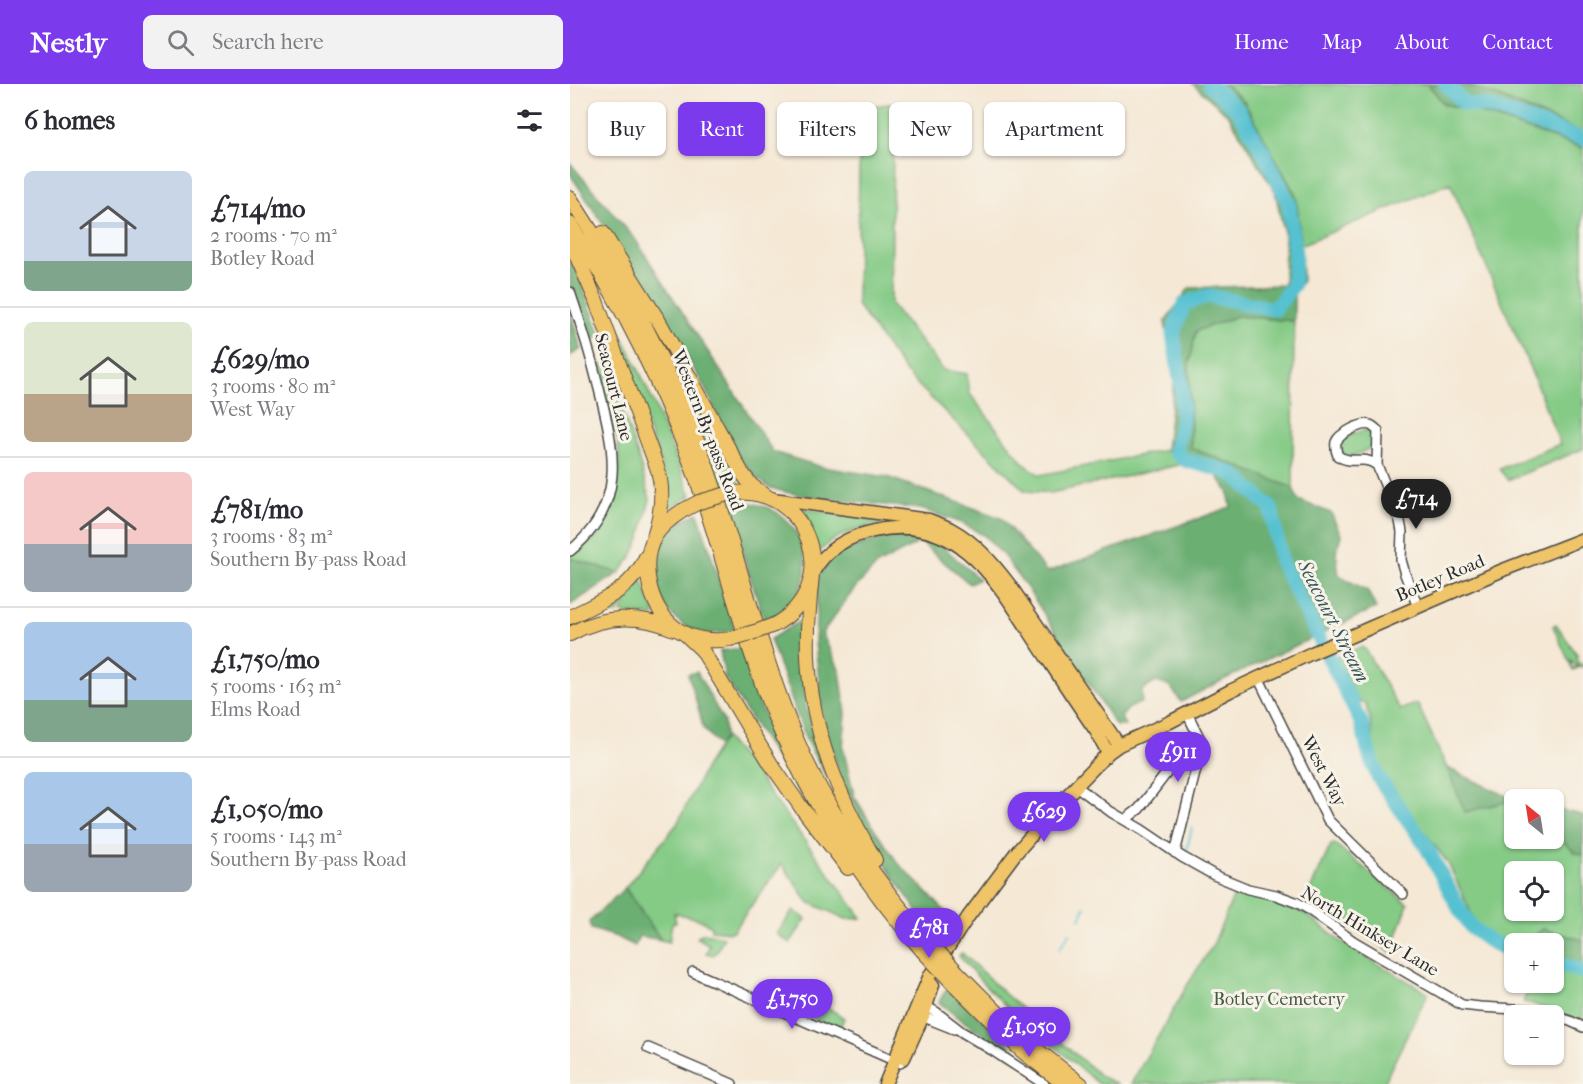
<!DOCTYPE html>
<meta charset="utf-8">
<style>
body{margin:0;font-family:"IM FELL French Canon",serif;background:#f2f2f3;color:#2b2b33;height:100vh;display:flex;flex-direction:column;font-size:22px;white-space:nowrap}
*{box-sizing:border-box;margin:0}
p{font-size:20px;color:#7c7c81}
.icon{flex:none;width:33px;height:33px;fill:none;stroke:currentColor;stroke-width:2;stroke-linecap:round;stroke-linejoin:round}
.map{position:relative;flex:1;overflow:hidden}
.side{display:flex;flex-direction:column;background:#fff;width:570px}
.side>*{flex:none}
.banner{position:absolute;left:18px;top:18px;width:570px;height:54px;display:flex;gap:12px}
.needle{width:39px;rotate:330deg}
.buttons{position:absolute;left:934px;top:705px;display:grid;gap:12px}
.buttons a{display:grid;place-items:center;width:60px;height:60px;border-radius:9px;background:#fff;box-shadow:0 2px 4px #0004;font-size:30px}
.price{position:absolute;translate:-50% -51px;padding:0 14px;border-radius:21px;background:#7c3aed;color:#fff;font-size:20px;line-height:39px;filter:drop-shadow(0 2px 3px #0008)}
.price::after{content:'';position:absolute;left:50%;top:36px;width:18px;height:14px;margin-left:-9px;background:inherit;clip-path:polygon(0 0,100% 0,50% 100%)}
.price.active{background:#222;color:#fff}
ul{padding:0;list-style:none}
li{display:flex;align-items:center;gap:18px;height:150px;padding:0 24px}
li+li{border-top:2px solid #e1e1e2}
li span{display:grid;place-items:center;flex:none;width:168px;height:120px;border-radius:9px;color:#555}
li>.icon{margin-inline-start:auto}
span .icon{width:72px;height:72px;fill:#fffc;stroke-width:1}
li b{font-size:26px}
h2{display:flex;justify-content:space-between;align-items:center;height:72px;padding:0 24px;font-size:26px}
.pill{padding:0 21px;border-radius:9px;background:#fff;box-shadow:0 2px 4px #0004;font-size:21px;line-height:54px}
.pill.active{background:#7c3aed;color:#fff}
header{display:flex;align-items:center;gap:36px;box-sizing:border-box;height:84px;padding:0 30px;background:#7c3aed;color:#fff}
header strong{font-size:28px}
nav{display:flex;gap:33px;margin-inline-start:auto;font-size:21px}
.search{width:420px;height:54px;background:#f2f2f3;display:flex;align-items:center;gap:15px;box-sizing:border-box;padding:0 21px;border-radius:9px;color:#7c7c81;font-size:22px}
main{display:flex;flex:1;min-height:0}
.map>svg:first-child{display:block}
</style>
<header>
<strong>Nestly</strong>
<div class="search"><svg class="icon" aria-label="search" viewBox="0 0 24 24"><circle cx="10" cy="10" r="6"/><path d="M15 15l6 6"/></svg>Search here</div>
<nav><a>Home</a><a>Map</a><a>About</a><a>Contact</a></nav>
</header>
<main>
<section class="side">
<h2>6 homes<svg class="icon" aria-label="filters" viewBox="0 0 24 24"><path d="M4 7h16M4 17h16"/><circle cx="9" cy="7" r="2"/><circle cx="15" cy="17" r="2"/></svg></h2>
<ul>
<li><span style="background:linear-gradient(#c9d6e8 75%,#7fa58c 0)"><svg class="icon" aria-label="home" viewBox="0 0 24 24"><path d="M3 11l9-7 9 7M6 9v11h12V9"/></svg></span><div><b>£714/mo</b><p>2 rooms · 70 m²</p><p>Botley Road</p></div></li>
<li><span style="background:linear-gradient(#dfe7d0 60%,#b9a48a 0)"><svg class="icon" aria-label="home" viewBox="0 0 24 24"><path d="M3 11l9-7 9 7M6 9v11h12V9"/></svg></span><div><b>£629/mo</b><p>3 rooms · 80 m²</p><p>West Way</p></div></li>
<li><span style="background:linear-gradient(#f6c9c9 60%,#9aa5b1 0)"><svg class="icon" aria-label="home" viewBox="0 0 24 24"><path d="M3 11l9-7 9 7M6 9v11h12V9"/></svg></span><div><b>£781/mo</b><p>3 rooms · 83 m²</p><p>Southern By-pass Road</p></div></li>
<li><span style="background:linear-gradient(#a9c7e8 65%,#7fa58c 0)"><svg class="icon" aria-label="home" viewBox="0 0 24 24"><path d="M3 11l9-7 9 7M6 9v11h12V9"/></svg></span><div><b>£1,750/mo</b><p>5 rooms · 163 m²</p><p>Elms Road</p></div></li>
<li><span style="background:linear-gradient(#a9c7e8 60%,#9aa5b1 0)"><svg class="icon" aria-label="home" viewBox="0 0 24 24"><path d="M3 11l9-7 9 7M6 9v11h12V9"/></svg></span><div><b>£1,050/mo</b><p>5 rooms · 143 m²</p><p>Southern By-pass Road</p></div></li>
</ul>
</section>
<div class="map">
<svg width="1013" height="1000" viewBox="0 0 1013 1000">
<rect width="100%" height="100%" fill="#f7f3e8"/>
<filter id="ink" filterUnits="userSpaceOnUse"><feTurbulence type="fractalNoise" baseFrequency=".0167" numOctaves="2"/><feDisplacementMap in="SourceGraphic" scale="12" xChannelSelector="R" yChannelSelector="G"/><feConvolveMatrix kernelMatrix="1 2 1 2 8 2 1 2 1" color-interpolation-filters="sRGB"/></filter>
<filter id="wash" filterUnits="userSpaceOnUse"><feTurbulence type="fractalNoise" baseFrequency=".008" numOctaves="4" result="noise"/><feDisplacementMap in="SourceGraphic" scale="24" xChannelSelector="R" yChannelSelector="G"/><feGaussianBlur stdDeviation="1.35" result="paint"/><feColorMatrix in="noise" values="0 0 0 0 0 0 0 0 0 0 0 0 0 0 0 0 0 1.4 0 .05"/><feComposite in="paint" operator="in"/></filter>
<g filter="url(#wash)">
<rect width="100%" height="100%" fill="#f5e8d5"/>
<!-- green -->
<path fill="#85cb86" stroke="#587b58" stroke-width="1.5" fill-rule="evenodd" d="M655,0H858L874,20L901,26L1013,64V365L938,396L929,385L990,360L960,284L880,99L731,161L726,112L674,18Z
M892,0H1013V49L922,10Z
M328,19L350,35L341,54L323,64L321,220L373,286L397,290L400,310L453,379L470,391L596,366L613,380L481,409L455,407L336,289L287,221L289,77L302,22Z
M30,210L61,269L85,322L121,412L98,424L99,412L92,384Z
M667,232L724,237L723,404L621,364L619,281L626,247Z
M27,276L39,289L67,369L80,415L70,455L61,474L49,489L0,474V472L24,455L42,421L49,390L48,358Z
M101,276L123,314L142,354L170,399L150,402L135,359Z
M793,346L800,348C804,353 805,359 801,364L780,373L771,370L769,361L775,353Z
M227,424L312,436L313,440C287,444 265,450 247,470L225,427Z
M71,493L85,530L84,532L52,529V525L70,499L66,496Z
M63,499L65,501L49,525L48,529L11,538L8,532Z
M986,540L1008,572L1006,574L1009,579L1008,580L1009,581L1006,582L1004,579L1002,580L1001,576H999L1002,585L1013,580V583L1012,582L1003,586L983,542Z
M791,563L795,565L830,626L847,619L877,684L945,716V754H984V725L1013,731V856L973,845L955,859L945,860V862L936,861L922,854L906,840L878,779L819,702L805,679L800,634L797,626L796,620L788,617L766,573ZM945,788H984V826H945Z
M155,653L184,688L292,834L276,835L238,818L212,780L163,847L160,848L141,846V842L129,835L104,829L106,838L102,839L99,858L91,856L55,804L107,740L136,682Z
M765,760L838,820L821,868L750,823L735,817L761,761Z
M665,809C686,816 708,817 728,826C745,834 758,849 773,859C801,877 830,892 858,909L821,984L814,1000H561L618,900L643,861Z
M223,826L236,835L220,859L207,850Z
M134,849L154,853L147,867L143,871L136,869L140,861L127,854L130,851Z
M392,869L436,911L532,993L548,1000H529L435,921L413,899L389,872Z
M984,881L1013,892V939L963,920L953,918L961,899L984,898Z
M251,919L274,934L269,946L241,933C239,927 245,921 251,919Z"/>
<!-- forest -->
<path fill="#6caf73" stroke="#4c6d4f" stroke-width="1.5" d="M623,0H655L674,18L726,112L731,161L732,197L724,211V237L667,232L626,247L619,281L621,364L723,404L728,416L761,429L771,451L766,468L769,492L797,506L806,524L651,597L611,618L600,602L586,598L572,606V618L559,624L551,633L555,642H546L458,505L433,471L415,452L392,439L351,425L269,416L219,409L200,404L187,394L168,372L132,299L86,220L0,90V79L65,155L203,368L252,383L317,393L431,434L477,488L661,423L658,407L645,389L613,380L596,366L604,297L595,238L619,204L714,201L715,153L705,107L659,32Z
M858,0H892L922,10L1013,49V64L901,26L874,20Z
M0,175L9,192L31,252L21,256L0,200Z
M0,225L11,265L0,272Z
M177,418C184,420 193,421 199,424C231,440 246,480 227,512C219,524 207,531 195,538L156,420Z
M128,429L165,546C152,549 138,552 124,546C87,531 70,482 97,450C106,439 116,434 128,429Z
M314,453H345L371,461L409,495L400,500L350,458L307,481L285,504L252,549L270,587L276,629L273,664L284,712L303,743L328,779L376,828L368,851L350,831L318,785L294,740L277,708L268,685L255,645L251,619L245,558L248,493L259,478L274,466Z
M0,474L49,489L0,521Z
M231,536L236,622L257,695L236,656L200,555Z
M171,564L190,621L209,663L243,728L205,673L155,594L150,567Z
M127,588L154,638L155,653L149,662L133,644L130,630L118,590Z
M877,684L945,716V722L935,718L895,728Z
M984,725L1013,731V771L1004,768L984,748Z
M55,804L91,856L69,852L65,862L47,853L21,845L19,838Z
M973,845L1013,856V888L984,878V860L955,859Z
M377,904L484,1000L427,964L428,961L387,933L369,918Z"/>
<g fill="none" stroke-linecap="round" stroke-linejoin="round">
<!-- stream -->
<path stroke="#56c1d1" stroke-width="2" d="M616,769L622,743
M510,835L515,823
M489,865L500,849"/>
<!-- river -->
<path stroke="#56c1d1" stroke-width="15" d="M639,0L669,27L695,71L719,120L725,171L723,201L705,225L638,212L614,220L603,250L612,307V337L605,368L615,376L662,389L701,424L711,478L791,638L800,673L808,693L856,762L890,826L902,844L918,856L933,864L945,866
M876,0L895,20L919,23L1013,55
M984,878L1013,888"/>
</g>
</g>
<g filter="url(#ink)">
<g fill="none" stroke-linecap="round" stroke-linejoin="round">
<defs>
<path id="minor" d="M0,208C11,240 21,272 29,305C45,367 57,421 0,467
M807,381C791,370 784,382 768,372C766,367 765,363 766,358C769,350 792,338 800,341C803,342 806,345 808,347L807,381L830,437L832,448L831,476L835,490L848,523
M688,593L758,736L833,810
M506,702L541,728L572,746L612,773L644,791L678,805L706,811L728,819L738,825L783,857L892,921L910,923L964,926L983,932
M555,736L569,725L618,661L631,657
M605,769L631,665V657L617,629
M123,888L330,979
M351,920L366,928L392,948L422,966L474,1000
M349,931L384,945
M984,932L1000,937L1013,943
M78,964L162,1000"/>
<path id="major" d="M203,415L359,436C366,439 374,441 381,445C405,458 423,479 439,500L549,661
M242,490C256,465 276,453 304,447C388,428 426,496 465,556C485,586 505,617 526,647L538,669
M334,974L353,932L363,901
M315,1000L360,891L398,833L445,770L490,719L538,669L549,661L600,638L660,607L742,569L933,486L1013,455"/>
<path id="highway" d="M0,114C51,191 94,273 128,359C165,455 186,557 225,652C256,726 305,796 358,857
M0,140C51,217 96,309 127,396C156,480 176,568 212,650C247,729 296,801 352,866
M33,149L90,239L172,389L182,402L199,414
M0,157L25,214L88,386C95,412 90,436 81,461
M161,409C240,400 275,502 204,541
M112,427C101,434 92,441 85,452C68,482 81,529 110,547C124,556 144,558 160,555
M242,491C239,519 237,546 238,573C241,647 269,713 305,776
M0,533C31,517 61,507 76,473
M113,548L132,566L177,641L201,680L231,723L278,784
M0,550C33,531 69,530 104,545
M387,888L457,958L511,1000
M381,897L451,966L494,1000"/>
</defs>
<!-- minor casing -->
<use href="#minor" stroke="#494744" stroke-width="12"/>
<!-- major casing -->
<use href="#major" stroke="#494744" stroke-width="15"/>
<!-- highway casing -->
<use href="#highway" stroke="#494744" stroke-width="16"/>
<!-- minor -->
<use href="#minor" stroke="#fff" stroke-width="9"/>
<!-- major -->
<use href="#major" stroke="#f0c469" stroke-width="12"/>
<!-- highway -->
<use href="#highway" stroke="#f0c469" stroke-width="14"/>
<defs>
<path id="highway-bridge" d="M112,427L129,418L161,409
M160,555L188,547L204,541
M358,857L387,888
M352,866L381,897"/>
</defs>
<!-- highway-bridge casing -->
<use href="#highway-bridge" stroke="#494744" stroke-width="16" stroke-linecap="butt"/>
<!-- highway-bridge -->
<use href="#highway-bridge" stroke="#f0c469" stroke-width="14"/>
</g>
</g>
<g text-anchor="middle" stroke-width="6" stroke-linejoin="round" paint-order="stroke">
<!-- street labels -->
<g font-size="18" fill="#2b2b2b" stroke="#f7f3e8">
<text transform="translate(44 303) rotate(76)" y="6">Seacourt Lane</text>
<text transform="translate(138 346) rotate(69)" y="6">Western By-pass Road</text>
<text transform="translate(870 494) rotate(-23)" y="6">Botley Road</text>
<text transform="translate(754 687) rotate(63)" y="6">West Way</text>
<text transform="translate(800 847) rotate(31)" y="6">North Hinksey Lane</text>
</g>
<!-- park labels -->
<g font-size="18" fill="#465b46" stroke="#f7f3e8">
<text x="709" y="921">Botley Cemetery</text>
</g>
<!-- water labels -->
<g font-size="20" font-style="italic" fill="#38585d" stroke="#f7f3e8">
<text transform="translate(764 537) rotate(63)" y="7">Seacourt Stream</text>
</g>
</g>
</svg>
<div class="buttons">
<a><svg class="needle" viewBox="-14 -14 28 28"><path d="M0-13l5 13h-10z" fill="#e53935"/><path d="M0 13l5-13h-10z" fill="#7c7c81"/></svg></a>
<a><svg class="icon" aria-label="locate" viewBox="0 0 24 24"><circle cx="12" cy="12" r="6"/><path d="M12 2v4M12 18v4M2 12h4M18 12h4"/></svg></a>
<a>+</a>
<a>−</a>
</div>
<b class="price active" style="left:846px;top:446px">£714</b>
<b class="price" style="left:608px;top:699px">£911</b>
<b class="price" style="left:474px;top:759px">£629</b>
<b class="price" style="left:359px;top:875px">£781</b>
<b class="price" style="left:222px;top:946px">£1,750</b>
<b class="price" style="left:459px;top:974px">£1,050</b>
<div class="banner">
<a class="pill">Buy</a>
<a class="pill active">Rent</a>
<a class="pill">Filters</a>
<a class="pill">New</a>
<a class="pill">Apartment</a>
</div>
</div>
</main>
